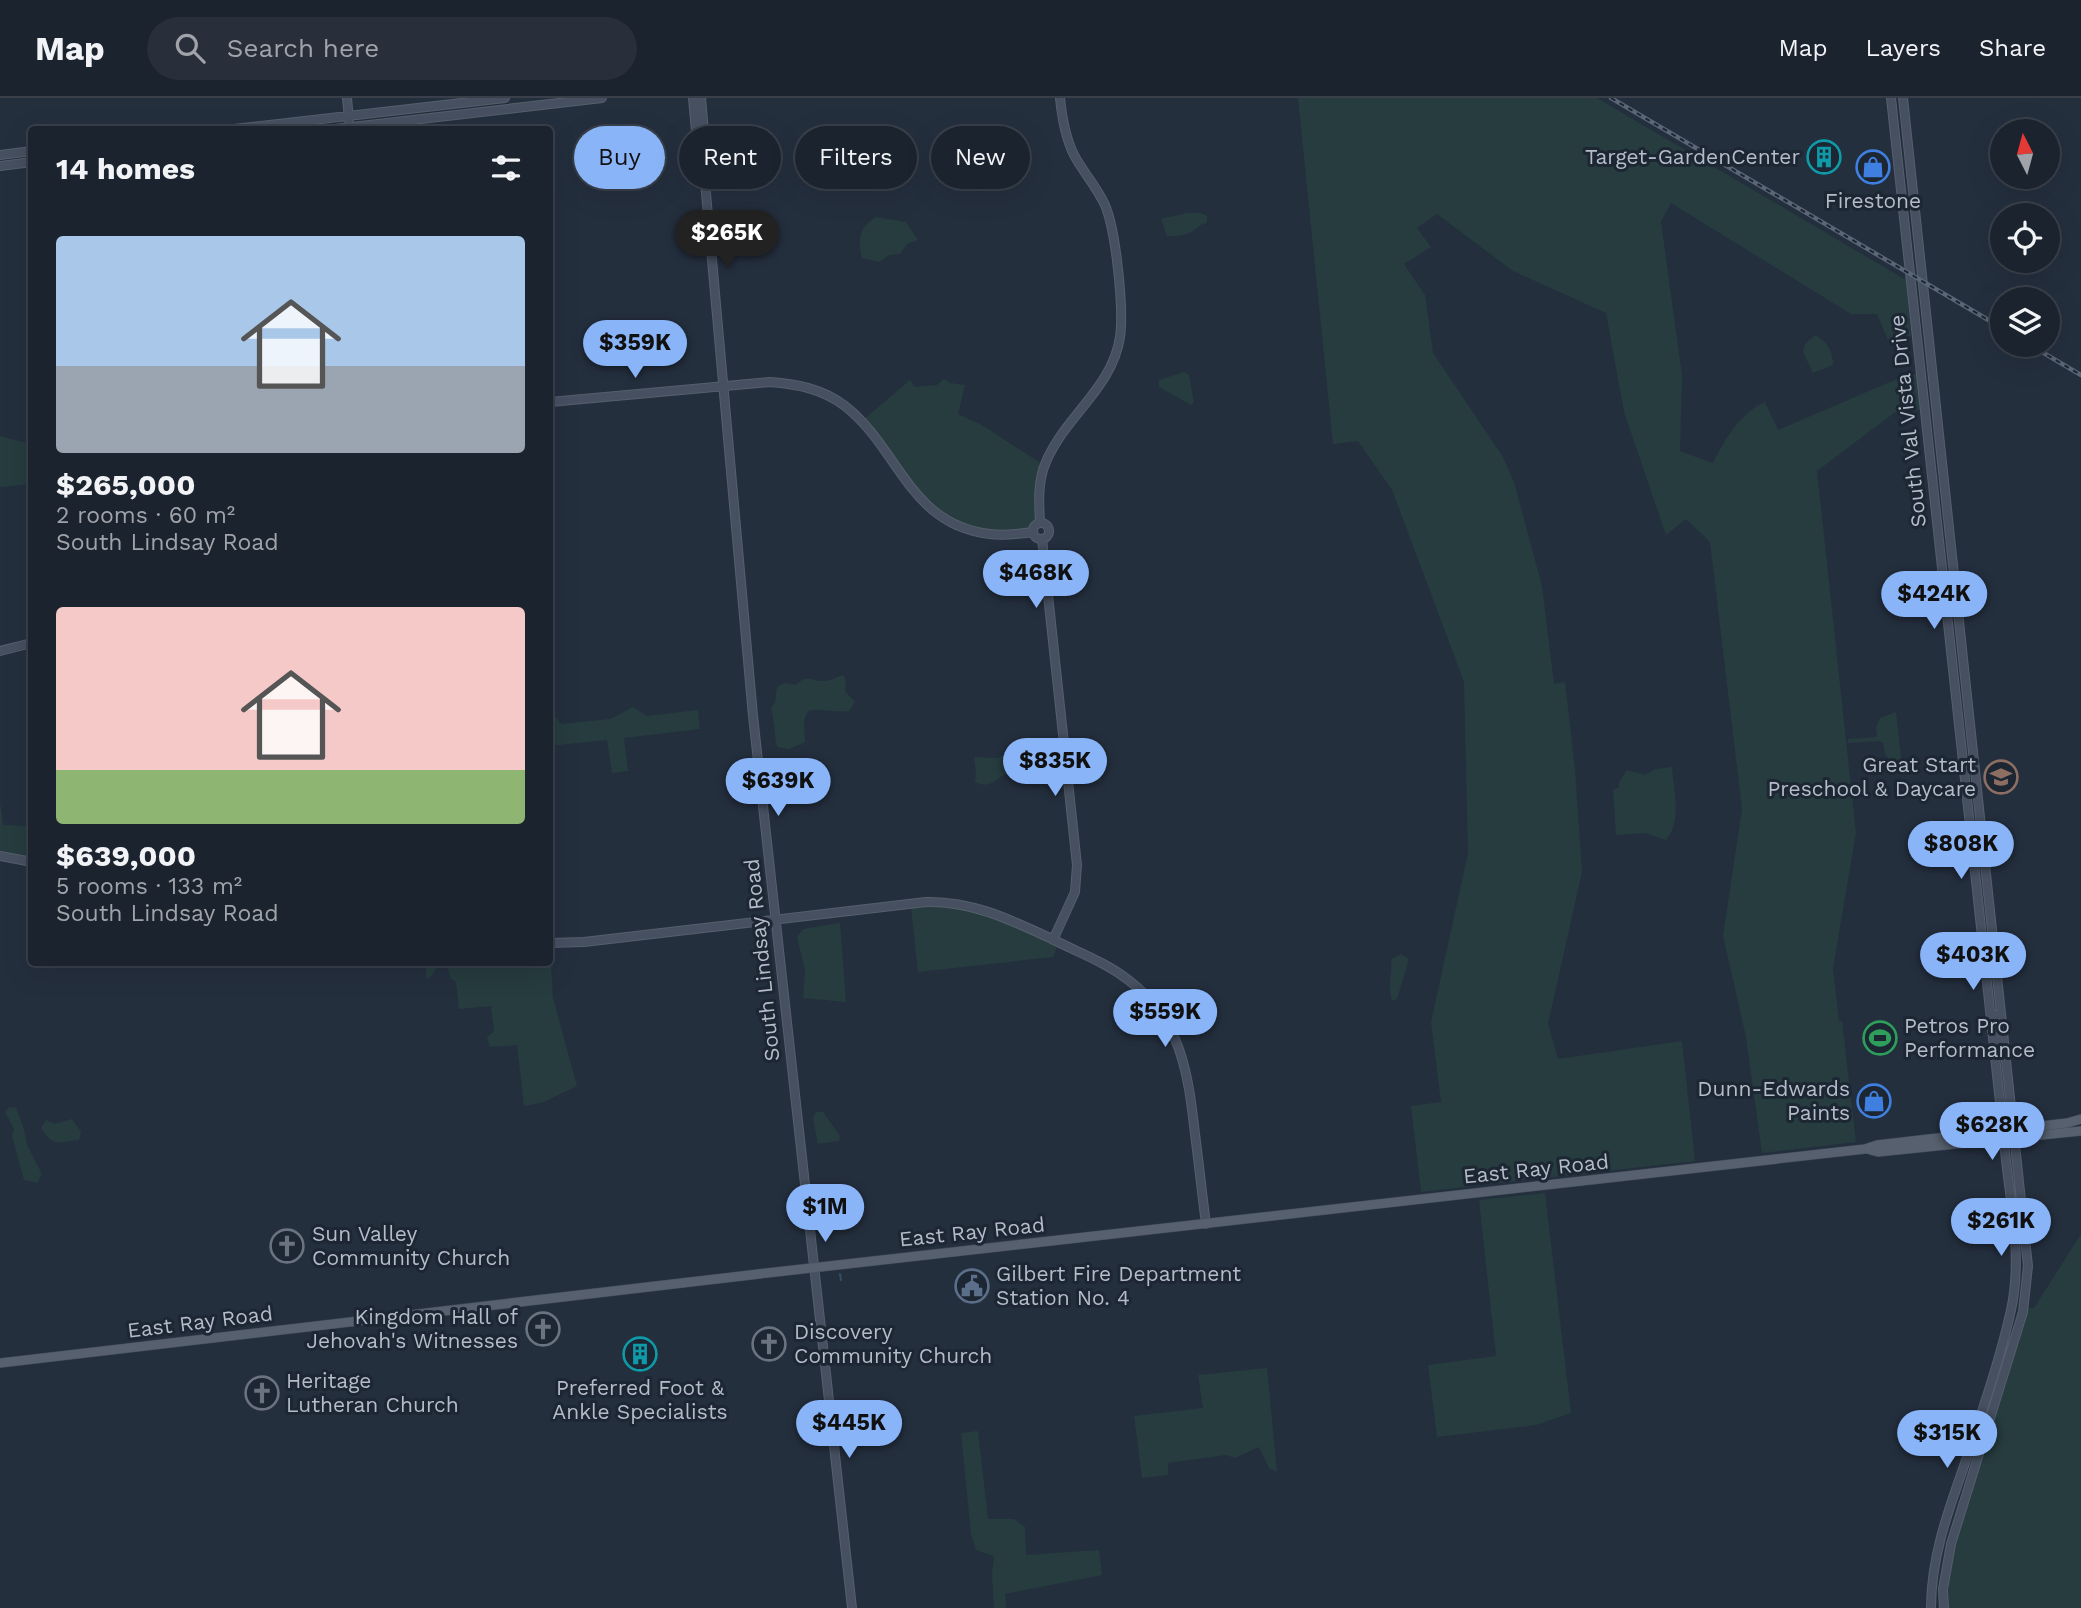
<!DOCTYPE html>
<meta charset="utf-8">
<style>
body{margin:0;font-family:"Work Sans",sans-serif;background:#282f3a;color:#f1f3f6;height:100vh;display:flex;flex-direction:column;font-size:26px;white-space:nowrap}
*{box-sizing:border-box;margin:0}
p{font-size:23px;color:#a0a4aa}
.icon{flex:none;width:38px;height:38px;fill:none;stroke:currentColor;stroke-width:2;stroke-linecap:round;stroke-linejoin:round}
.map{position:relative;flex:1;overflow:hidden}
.panel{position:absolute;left:28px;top:28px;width:525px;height:840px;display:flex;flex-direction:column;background:#1b232e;border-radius:7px;box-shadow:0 7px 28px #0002,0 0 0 2px #39404a}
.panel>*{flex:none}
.banner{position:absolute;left:574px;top:28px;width:665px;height:63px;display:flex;gap:14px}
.needle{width:46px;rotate:354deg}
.controls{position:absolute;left:1990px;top:21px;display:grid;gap:14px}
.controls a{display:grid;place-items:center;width:70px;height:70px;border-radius:50%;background:#1b232e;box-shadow:0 7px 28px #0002,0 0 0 2px #39404a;font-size:35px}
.price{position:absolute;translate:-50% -60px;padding:0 16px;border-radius:24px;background:#8ab4f8;color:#111;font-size:23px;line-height:46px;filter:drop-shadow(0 2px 4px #0008)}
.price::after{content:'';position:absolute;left:50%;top:42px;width:21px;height:16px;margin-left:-10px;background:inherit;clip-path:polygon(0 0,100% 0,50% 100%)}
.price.active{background:#222;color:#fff}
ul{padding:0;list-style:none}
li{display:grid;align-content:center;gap:14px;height:371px;padding:0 28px}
li span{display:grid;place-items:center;height:217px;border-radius:7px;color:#555}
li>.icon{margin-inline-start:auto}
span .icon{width:126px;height:126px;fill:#fffc;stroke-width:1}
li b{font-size:30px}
h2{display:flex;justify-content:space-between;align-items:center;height:84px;padding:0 28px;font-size:30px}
.pill{padding:0 24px;border-radius:32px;background:#1b232e;box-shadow:0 7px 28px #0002,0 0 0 2px #39404a;font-size:24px;line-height:63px}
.pill.active{background:#8ab4f8;color:#111}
header{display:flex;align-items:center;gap:42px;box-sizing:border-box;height:98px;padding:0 35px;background:#1b232e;border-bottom:2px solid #39404a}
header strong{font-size:33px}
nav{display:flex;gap:38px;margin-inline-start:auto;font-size:24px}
.search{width:490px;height:63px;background:#282f3a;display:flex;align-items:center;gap:18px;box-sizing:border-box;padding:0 24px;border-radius:38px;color:#a0a4aa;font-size:26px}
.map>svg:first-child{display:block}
</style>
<header>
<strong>Map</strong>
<div class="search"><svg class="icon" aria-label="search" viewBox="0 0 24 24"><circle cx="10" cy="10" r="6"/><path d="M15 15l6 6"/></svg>Search here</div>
<nav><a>Map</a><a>Layers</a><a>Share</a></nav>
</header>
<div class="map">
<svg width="2081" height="1510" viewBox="0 0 2081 1510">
<rect width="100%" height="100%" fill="#242f3e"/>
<!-- green -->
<path fill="#263c3f" d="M1298,0H1597L1906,182L1911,238L1889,245L1877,216H1851L1671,105L1661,124L1682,277L1680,353L1713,365C1725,341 1740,315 1765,304L1778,332L1904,278L1916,276L1920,312L1894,315L1817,373L1856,735L1833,870L1839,923H1842L1856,1044L1762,1055L1746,939L1723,838L1742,711L1710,444L1686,421L1666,437L1624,314L1606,215L1513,173L1437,116L1417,130L1431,149L1404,166L1425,197L1433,255L1503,359L1514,384L1542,488L1554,586L1565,584L1575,671L1582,774L1548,926L1558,961L1682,943L1695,1063L1421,1094L1411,1008L1441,1004L1431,924L1468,755L1464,584L1392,392L1358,343L1333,346Z
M1187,115H1201L1207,118V125L1200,127C1193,136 1179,139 1167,138L1161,121Z
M876,119L906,124L918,142L907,146L900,156L889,157L880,164L862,160C858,141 858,130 876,119Z
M1815,237C1827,243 1833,253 1833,267L1813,275L1803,254L1805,246Z
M1184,274L1189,277L1194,304L1191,307L1159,289V282Z
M944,281L950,285L965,287L958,316L982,327L1042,366L1035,394L1036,422L1030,430C944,449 907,379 864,321L910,282L915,289L937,287Z
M0,338L31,346V386L0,389Z
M843,577L846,582L845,593L855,604L849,613C834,615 823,610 808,613L804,622L805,644L789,651L777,649C774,635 775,624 771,610L775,604L777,589L785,585L795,587C810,575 809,583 824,583C830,583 837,579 843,577Z
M633,609L647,618L698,612L700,631L624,640L628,673L612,675L607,642L550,648V614L562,626L610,621Z
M1896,614L1902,667H1893L1885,656L1883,645L1879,643L1848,645V641L1877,639L1876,630L1880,620Z
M1048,650L1053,652L1056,683C1036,694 1028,673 1010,675C997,677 992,693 975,684L976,674L974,659L997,660L1011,654L1027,658L1039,655Z
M1098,657L1101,683L1080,685L1076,660Z
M1672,669C1674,691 1682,724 1666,742L1645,735L1616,737L1613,691L1619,690V684L1627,672L1645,677L1656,671Z
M0,704L3,727L31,728V761L0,754Z
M941,808C983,812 1020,830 1057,849L1053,859L918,874L911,810Z
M840,825L846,904L803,900L805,872L797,839L803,831Z
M550,849L553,900L577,988L544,1004L524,1008L517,947L490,949L487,939L494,933L491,908L459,911L456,884L450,880L448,870L437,869L431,879L426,881V865L550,864Z
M1401,856L1409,861L1397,901L1392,903C1387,887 1393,876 1391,861Z
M9,1009L16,1010L24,1031L27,1047L42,1076L37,1085L24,1082L12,1038L14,1031L5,1014Z
M816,1014H823L840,1038L839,1043L818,1046L813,1020Z
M72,1021L81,1034L79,1042C59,1044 53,1050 41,1030L46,1022L54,1026Z
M1545,1095L1571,1315L1536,1327L1437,1339L1428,1267L1496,1258L1479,1102Z
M2081,1136V1510H1949V1484L1954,1453L2029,1210H2034Z
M1267,1270L1277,1374L1269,1370L1259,1349L1235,1360L1226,1357L1168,1365V1377L1142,1380L1134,1318L1203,1310L1198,1277Z
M978,1333L988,1421H1014L1025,1429L1026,1457L1099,1452L1102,1477L1005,1496L1006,1510H994L992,1476L994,1458L976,1452L971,1436L961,1335Z"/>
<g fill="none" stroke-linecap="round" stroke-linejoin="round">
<!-- stream -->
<path stroke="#394c67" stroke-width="2" d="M840,1176L841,1182"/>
<defs>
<path id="secondary" d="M347,0L349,22
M693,0L700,78L705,84
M701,0L708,78L705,84L753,618L852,1510
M1891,0L2003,1032C2007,1091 2024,1154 2011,1212C1999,1266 1980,1319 1963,1371C1947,1416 1931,1461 1931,1510
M1903,0L2028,1168L2023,1214L1951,1446L1943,1491L1944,1510
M225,32L505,0
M326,32L602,0
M0,57L32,53
M0,68L32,64
M550,304L770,284C797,286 823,291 845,308C899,350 909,427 990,436C1004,438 1019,436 1033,434
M1033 433a8 8 0 1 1 16 0a8 8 0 1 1-16 0Z
M1040,425C1039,407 1038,389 1043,372C1059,322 1112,293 1120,239C1124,211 1116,133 1105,107C1097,89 1083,74 1074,57C1065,39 1062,20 1060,0
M1042,441L1077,767L1075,794L1053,842
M0,553L32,545
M0,758L32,764
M550,845L584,844L926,804C973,803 1011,822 1052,841C1077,854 1105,864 1127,881C1181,921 1188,974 1195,1036C1199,1066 1202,1096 1206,1126
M1992,915L1995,918L2001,945"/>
<path id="primary" d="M1867,1051L1878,1054L2081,1033
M0,1265L767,1175L1865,1051L1877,1047L2067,1025L2081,1021"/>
</defs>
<!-- secondary casing -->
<use href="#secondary" stroke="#565f6c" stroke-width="10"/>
<!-- primary casing -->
<use href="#primary" stroke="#414a57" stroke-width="10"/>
<!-- secondary -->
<use href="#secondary" stroke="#465061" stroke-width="8"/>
<!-- primary -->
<use href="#primary" stroke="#56606e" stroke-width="9"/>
<defs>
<path id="rail" d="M1611,0L2002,230
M2030,247L2081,277"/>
</defs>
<!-- rail casing -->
<use href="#rail" stroke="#5a6575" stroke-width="4.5"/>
<!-- rail -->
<use href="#rail" stroke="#1d2633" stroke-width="2" stroke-dasharray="5" stroke-linecap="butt"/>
</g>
<!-- icons -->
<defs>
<symbol id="building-ring" viewBox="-11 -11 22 22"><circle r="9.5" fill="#1d2633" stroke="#0f9aa8" stroke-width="1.5"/><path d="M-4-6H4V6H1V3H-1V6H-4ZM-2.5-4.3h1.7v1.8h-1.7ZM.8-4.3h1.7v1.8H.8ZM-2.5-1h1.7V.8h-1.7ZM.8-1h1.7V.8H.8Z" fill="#0f9aa8"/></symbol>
<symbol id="shop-ring" viewBox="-11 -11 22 22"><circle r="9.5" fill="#1d2633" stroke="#3f7fe0" stroke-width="1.5"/><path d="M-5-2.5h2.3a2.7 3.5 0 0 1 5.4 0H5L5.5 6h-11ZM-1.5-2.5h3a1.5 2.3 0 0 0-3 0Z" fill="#3f7fe0"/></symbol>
<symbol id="school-ring" viewBox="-11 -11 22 22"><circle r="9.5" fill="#1d2633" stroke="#8d6e63" stroke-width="1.5"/><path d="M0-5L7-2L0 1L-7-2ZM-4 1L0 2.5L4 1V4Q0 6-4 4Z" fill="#8d6e63"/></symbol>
<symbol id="stadium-ring" viewBox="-11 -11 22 22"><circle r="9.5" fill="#1d2633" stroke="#2e9e5b" stroke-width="1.5"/><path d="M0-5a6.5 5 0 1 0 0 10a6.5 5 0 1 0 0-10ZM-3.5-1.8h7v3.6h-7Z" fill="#2e9e5b"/></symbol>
<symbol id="church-ring" viewBox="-11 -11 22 22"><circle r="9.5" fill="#1d2633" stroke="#6b7280" stroke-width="1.5"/><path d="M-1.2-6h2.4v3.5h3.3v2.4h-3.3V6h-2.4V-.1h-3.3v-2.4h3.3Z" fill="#6b7280"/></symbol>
<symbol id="civic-ring" viewBox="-11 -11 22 22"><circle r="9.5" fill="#1d2633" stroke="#5c6f8a" stroke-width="1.5"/><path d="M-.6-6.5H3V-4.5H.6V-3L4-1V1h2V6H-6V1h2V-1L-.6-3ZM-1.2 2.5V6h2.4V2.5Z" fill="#5c6f8a"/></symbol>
</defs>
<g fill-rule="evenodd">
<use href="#building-ring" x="1805" y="40" width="38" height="38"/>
<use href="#shop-ring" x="1854" y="50" width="38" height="38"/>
<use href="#school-ring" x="1982" y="660" width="38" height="38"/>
<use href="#stadium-ring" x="1861" y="921" width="38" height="38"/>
<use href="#shop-ring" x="1855" y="984" width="38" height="38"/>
<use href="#church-ring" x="268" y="1129" width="38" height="38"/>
<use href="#civic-ring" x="953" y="1169" width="38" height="38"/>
<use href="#church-ring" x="524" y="1212" width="38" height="38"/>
<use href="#church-ring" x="750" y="1227" width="38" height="38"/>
<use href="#building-ring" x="621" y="1237" width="38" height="38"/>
<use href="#church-ring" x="243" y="1276" width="38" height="38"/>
</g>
<g text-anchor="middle" stroke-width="6" stroke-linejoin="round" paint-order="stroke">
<!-- poi labels -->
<g font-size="21" fill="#b4bcc9" stroke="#1d2633" text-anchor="start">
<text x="1800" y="66" text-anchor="end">Target-GardenCenter</text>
<text x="1873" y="110" text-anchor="middle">Firestone</text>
<text x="1976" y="674" text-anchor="end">Great Start<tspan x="1976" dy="24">Preschool &amp; Daycare</tspan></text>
<text x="1904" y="935">Petros Pro<tspan x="1904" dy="24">Performance</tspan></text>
<text x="1850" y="998" text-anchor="end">Dunn-Edwards<tspan x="1850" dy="24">Paints</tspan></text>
<text x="312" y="1143">Sun Valley<tspan x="312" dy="24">Community Church</tspan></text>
<text x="996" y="1183">Gilbert Fire Department<tspan x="996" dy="24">Station No. 4</tspan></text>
<text x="518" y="1226" text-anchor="end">Kingdom Hall of<tspan x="518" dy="24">Jehovah's Witnesses</tspan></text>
<text x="794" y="1241">Discovery<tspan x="794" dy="24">Community Church</tspan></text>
<text x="286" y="1290">Heritage<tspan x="286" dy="24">Lutheran Church</tspan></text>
<text x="640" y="1297" text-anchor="middle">Preferred Foot &amp;<tspan x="640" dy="24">Ankle Specialists</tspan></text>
</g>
<!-- street labels -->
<g font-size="21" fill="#b4bcc9" stroke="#1d2633">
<text transform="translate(1908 323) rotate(-96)" y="7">South Val Vista Drive</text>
<text transform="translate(762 862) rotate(-96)" y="7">South Lindsay Road</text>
<text transform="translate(1536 1071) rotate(-6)" y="7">East Ray Road</text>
<text transform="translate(972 1134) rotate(-6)" y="7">East Ray Road</text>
<text transform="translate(200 1224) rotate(-7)" y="7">East Ray Road</text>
</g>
</g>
</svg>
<div class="controls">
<a><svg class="needle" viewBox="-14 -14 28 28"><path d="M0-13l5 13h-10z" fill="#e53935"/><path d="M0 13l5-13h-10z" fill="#a0a4aa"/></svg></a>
<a><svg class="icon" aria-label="locate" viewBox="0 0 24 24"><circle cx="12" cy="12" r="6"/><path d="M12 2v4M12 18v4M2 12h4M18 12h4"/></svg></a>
<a><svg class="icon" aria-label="layers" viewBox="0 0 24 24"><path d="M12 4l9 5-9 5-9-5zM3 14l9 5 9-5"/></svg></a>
</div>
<b class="price active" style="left:727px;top:172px">$265K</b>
<b class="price" style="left:635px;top:282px">$359K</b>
<b class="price" style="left:1036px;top:512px">$468K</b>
<b class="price" style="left:1934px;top:533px">$424K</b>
<b class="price" style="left:1055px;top:700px">$835K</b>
<b class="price" style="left:778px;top:720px">$639K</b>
<b class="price" style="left:1961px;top:783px">$808K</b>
<b class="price" style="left:1973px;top:894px">$403K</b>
<b class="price" style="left:1165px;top:951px">$559K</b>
<b class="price" style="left:1992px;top:1064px">$628K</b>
<b class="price" style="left:825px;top:1146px">$1M</b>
<b class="price" style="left:2001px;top:1160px">$261K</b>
<b class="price" style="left:849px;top:1362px">$445K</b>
<b class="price" style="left:1947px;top:1372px">$315K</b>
<div class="banner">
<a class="pill active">Buy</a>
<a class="pill">Rent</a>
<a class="pill">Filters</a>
<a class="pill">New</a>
</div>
<section class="panel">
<h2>14 homes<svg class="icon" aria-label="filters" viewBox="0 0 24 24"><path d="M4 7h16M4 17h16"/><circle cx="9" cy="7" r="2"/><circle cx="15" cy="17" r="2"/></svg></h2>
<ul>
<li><span style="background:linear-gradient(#a9c7e8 60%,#9aa5b1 0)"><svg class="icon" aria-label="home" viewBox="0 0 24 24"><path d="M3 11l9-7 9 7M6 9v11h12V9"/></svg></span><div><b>$265,000</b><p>2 rooms · 60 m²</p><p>South Lindsay Road</p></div></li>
<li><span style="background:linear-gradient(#f6c9c9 75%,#8fb573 0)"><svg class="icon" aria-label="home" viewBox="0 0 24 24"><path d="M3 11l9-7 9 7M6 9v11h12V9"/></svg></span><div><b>$639,000</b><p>5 rooms · 133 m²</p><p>South Lindsay Road</p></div></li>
</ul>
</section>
</div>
